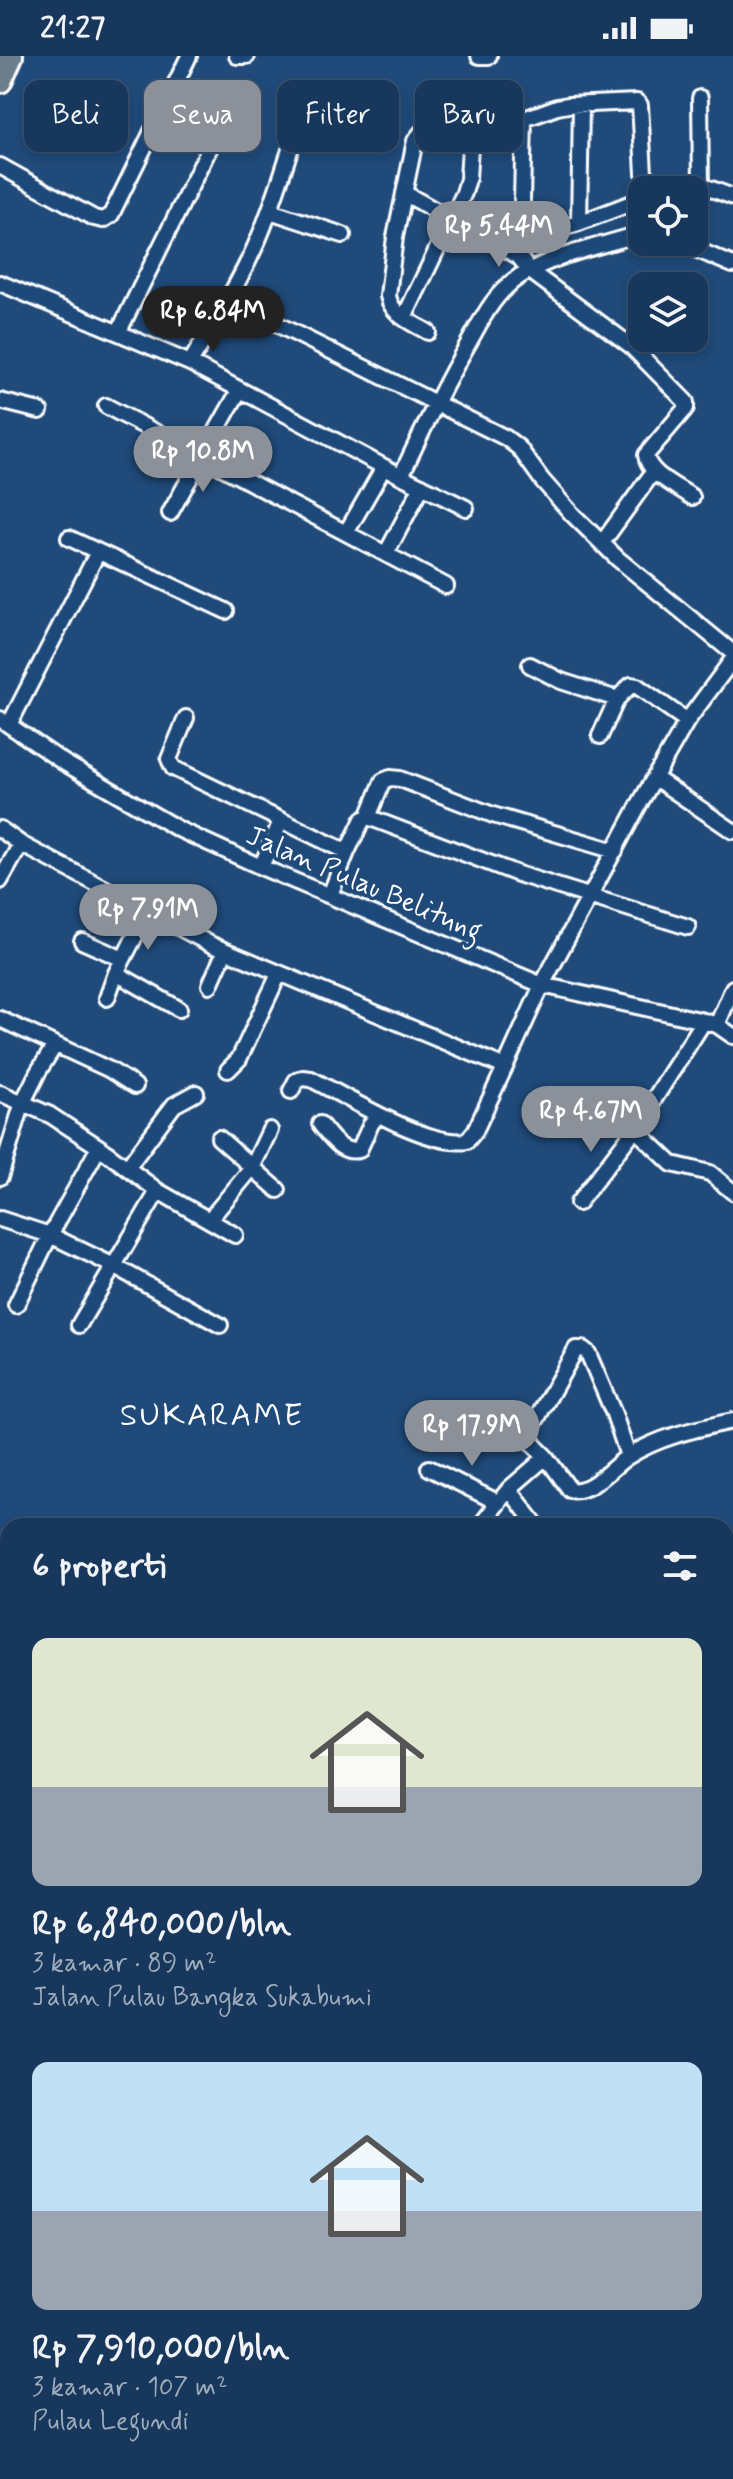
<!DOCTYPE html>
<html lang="id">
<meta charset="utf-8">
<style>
body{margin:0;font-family:Mynerve,sans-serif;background:#203f62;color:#f1f3f6;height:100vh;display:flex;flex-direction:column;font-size:30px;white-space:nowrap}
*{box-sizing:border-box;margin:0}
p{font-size:26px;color:#9eacbb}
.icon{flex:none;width:44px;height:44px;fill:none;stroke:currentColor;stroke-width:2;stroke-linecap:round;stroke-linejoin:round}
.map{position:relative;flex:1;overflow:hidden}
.details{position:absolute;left:0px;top:1462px;width:734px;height:962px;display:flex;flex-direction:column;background:#17385c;border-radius:24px 24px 0 0;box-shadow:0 4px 12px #0003,0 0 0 2px #365272}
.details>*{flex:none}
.top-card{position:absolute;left:24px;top:24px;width:686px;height:72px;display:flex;gap:16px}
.buttons{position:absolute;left:628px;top:120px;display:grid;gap:16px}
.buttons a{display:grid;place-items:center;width:80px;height:80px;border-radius:16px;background:#17385c;box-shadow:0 4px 12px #0003,0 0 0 2px #365272;font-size:40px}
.price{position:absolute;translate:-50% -68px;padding:0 18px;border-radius:28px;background:#8c9099;color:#fff;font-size:26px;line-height:52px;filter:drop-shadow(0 2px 4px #0008)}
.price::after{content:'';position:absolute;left:50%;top:48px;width:24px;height:18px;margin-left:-12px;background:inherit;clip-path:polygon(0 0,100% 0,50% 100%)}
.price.on{background:#222;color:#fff}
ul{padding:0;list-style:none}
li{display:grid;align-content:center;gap:16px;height:424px;padding:0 32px}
li span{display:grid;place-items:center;height:248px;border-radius:16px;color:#555}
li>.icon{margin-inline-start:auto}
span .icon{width:144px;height:144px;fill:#fffc;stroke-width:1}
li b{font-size:34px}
h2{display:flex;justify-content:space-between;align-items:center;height:96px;padding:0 32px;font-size:34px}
.pill{padding:0 28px;border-radius:16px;background:#17385c;box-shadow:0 4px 12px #0003,0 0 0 2px #365272;font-size:28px;line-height:72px}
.pill.on{background:#8c9099;color:#fff}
.status{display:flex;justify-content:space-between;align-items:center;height:56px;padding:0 40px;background:#17385c;direction:ltr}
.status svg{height:22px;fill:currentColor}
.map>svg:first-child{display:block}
</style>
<div class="status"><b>21:27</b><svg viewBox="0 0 49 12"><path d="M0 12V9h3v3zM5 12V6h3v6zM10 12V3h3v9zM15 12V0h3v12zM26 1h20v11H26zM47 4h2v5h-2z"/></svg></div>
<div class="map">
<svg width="733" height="2423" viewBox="0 0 733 2423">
<rect width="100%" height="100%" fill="#1f4a7a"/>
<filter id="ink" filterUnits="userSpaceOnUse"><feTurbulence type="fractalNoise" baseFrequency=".0125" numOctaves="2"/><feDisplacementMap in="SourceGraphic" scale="16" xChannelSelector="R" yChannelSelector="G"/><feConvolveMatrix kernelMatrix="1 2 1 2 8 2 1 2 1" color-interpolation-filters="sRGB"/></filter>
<g filter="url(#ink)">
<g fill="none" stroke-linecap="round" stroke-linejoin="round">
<defs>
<path id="street" d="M237,0H247
M479,0H489
M0,110L94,162L103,164L111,159L189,0
M701,129L733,141
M404,137L518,200L530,215L631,290L686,346V352L646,399C648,418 677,430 692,441
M270,155L343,179
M694,156L701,129L700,42
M579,167L581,49
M521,183L579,167L642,143
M679,186L733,209
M518,200L521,183L524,64
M0,227L190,307L401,420L466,452
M228,244L506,382L519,392L542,424L572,458L618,503L733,597
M404,262L464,137L468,123L471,74
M119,275L211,89
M428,276C413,267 392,260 388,240L395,181L415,85L421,77L471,74L513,67L557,51L568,49L637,46L640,49L645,134
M190,307C212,270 236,233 254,193C269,161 279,127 290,94
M0,345L40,355
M106,350L446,530
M401,420C422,375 443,331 468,288C482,263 495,236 520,220C556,198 602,190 642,177
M170,457L239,335
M346,477L384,411
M69,482L226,555
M602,487L654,415
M386,498L422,430
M530,609L561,625L617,643
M186,662L169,703L173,712L347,796
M0,663L63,706L178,773L261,811L542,929L704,965L717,969L733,980
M9,669L98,496
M600,680L617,643L631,629L637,630L687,665
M655,722L733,775
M368,761L383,725L390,722L400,723L493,759L615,795
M0,773L21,788L212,889L505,1011
M261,811L281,765
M0,825L21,788
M330,839L347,796L363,763L368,761L518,818L688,871
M82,885L123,903
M116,917L179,953
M210,929L225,895
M107,942L116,917L147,857
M0,963L110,1014L135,1030
M704,965L635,1073L672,1108L710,1117L733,1136
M717,969L733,932
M228,1014L239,1003L279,918
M291,1035L296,1025L303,1022L311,1023C349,1042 426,1091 467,1085L475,1075L505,1011L542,929L641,745L687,665L733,603
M0,1037L50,1059L99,1091L158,1135L235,1179
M320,1068C331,1081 341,1098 359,1094L371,1068L378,1059
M219,1082L278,1134
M127,1112L174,1049L196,1037
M0,1121L23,1046L38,1016L55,989
M578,1147L635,1073
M0,1163L50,1179L112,1209L220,1269
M210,1163L252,1112L270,1074
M16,1249L50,1179L99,1091
M79,1269L158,1135
M628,1400L614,1358L588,1297L583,1293H576L531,1373L532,1387L546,1401L570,1434C591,1438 611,1412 627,1401C660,1380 696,1373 733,1365
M429,1412L497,1446
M509,1433L537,1470
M480,1470L509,1433L546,1401
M726,1490L733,1488
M726,1653H733
M726,1701L733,1700
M726,1820L733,1821
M0,1925L8,1918
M0,1997L8,2006
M0,2088L8,2097"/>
<path id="primary" d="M0,25L11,0
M5,2151L8,2162
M248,2416L253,2423
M195,2423L199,2416"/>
<path id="highway" d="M726,2376L733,2375
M726,2395L733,2394
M324,2423L378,2416
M470,2423L521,2416"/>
</defs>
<!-- street casing -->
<use href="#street" stroke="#fff" stroke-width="20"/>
<!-- primary casing -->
<use href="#primary" stroke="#fff" stroke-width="28"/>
<!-- highway casing -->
<use href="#highway" stroke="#fff" stroke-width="32"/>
<!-- street -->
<use href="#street" stroke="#1f4a7a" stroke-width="14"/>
<!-- primary -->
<use href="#primary" stroke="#6c7d8c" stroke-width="22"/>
<!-- highway -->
<use href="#highway" stroke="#6c7d8c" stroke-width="26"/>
</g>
</g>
<g text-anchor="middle" stroke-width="7" stroke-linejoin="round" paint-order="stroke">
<!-- street labels -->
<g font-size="28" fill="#fff" stroke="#1f4a7a">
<text transform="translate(365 826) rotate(23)" y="10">Jalan Pulau Belitung</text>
</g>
<!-- quarter labels -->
<g font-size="32" letter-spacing="2" fill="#fff" stroke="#1f4a7a">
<text x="212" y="1369">SUKARAME</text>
</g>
</g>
</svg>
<div class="buttons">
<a><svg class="icon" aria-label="locate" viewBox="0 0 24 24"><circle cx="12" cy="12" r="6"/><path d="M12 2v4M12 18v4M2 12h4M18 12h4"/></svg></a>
<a><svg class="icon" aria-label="layers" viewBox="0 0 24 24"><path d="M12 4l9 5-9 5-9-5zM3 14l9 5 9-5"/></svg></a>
</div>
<b class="price" style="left:499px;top:213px">Rp 5.44M</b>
<b class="price on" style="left:213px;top:298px">Rp 6.84M</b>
<b class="price" style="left:203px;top:438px">Rp 10.8M</b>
<b class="price" style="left:148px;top:896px">Rp 7.91M</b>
<b class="price" style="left:591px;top:1098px">Rp 4.67M</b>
<b class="price" style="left:472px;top:1412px">Rp 17.9M</b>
<div class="top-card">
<a class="pill">Beli</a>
<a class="pill on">Sewa</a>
<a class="pill">Filter</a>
<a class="pill">Baru</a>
</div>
<section class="details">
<h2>6 properti<svg class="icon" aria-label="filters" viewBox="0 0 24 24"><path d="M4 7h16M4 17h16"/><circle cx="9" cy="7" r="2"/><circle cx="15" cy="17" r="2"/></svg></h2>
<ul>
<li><span style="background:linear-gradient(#dfe7d0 60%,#9aa5b1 0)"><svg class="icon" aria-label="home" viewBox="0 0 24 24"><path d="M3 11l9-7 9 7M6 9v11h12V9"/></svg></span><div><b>Rp 6,840,000/bln</b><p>3 kamar · 89 m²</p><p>Jalan Pulau Bangka Sukabumi</p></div></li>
<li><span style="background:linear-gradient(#bfe0f5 60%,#9aa5b1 0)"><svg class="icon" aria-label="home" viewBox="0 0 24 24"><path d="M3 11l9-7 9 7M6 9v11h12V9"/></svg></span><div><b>Rp 7,910,000/bln</b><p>3 kamar · 107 m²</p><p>Pulau Legundi</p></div></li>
</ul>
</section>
</div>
